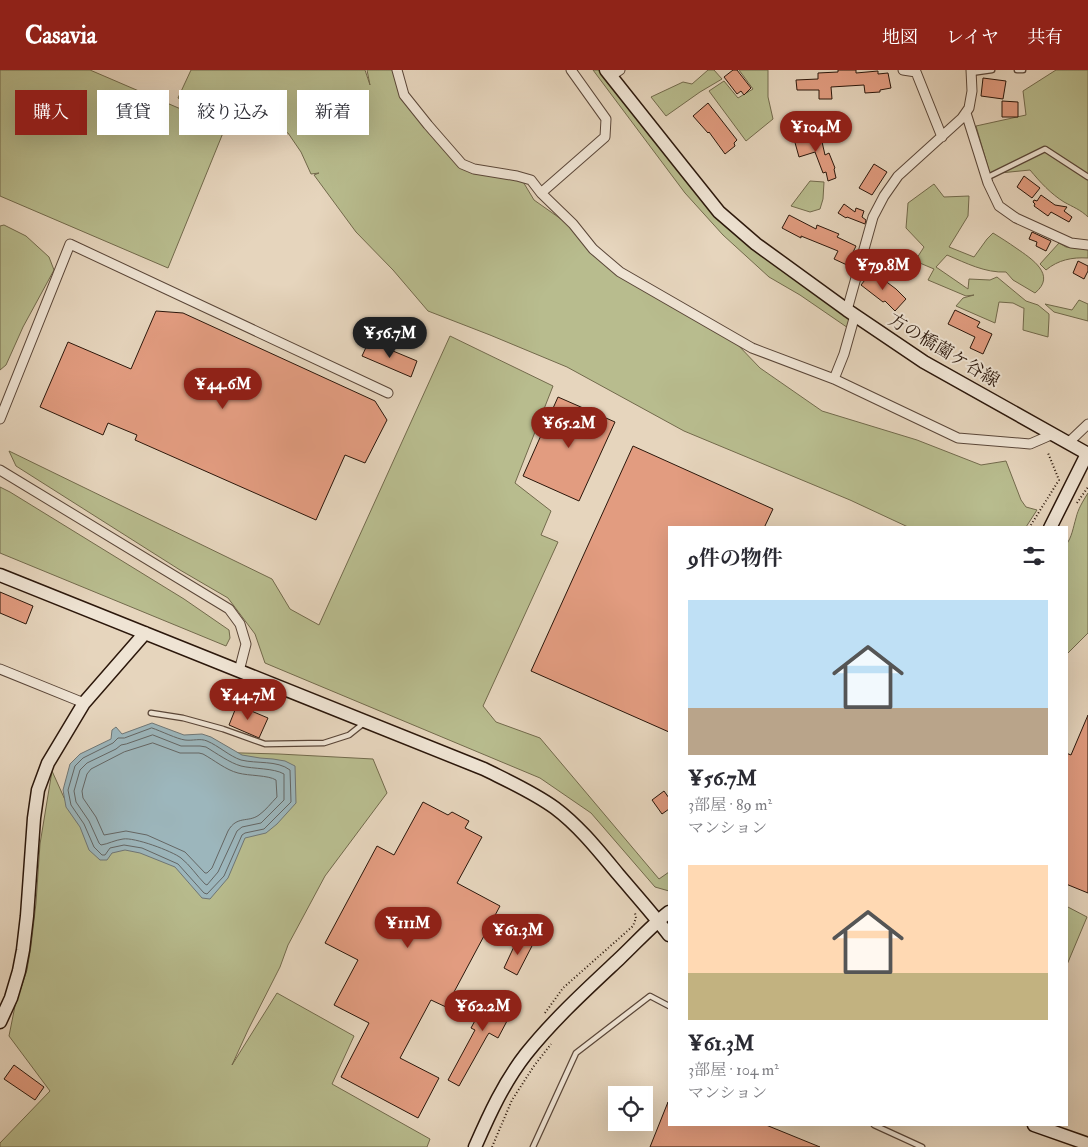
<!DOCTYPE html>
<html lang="ja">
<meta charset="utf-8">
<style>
body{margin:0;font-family:"IM FELL Double Pica","Noto Serif JP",serif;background:#f7f7f7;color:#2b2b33;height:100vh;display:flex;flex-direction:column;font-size:19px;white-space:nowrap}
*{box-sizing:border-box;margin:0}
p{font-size:16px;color:#7c7c81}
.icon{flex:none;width:28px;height:28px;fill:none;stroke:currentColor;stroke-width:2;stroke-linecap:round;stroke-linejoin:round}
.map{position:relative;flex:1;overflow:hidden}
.details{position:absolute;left:668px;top:456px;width:400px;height:600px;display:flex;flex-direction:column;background:#fff;border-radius:0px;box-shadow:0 5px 20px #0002}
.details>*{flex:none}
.banner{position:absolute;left:15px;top:20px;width:475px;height:45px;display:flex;gap:10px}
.tools{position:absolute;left:608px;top:1016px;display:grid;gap:10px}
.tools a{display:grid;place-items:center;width:45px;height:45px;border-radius:0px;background:#fff;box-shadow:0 5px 20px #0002;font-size:25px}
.price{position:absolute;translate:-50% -42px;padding:0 11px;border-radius:18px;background:#8f2418;color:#fff;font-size:16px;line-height:32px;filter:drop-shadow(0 1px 2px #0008)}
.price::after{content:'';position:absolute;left:50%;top:30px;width:15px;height:11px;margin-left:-8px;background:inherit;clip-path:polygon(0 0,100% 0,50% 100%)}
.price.selected{background:#222;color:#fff}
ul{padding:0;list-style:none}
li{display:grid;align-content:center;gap:10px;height:265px;padding:0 20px}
li span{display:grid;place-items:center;height:155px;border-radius:0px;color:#555}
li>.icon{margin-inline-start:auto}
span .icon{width:90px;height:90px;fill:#fffc;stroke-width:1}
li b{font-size:21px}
h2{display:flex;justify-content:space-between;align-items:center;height:60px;padding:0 20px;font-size:21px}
.pill{padding:0 18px;border-radius:0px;background:#fff;box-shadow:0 5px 20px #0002;font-size:18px;line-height:45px}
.pill.selected{background:#8f2418;color:#fff}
header{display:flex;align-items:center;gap:30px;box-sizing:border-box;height:70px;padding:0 25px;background:#8f2418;color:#fff}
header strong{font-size:24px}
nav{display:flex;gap:28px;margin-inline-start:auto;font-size:18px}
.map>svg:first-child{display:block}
</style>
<header>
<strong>Casavia</strong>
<nav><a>地図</a><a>レイヤ</a><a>共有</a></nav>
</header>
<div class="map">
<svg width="1088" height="1077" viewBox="0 0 1088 1077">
<rect width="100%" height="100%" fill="#e6d5bd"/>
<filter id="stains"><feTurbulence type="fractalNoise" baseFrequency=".004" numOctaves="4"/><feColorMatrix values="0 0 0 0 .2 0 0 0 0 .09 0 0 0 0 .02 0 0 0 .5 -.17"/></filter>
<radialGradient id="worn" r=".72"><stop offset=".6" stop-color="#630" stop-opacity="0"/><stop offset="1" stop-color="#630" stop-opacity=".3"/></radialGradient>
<!-- green -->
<path fill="#b8bc8e" stroke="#726a4c" d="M0,0H90L225,58L168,198L0,126Z
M191,0H365L370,15L367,0H395L400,14L462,94L522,110L534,130L568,154L600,185L736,273L760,298L822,341L917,370L981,395L1006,391L1021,430L1026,437L1037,440L1026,457H908L850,430L684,361L567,297L490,265L428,241L393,200L356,162L314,105L319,103L311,104L301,82L288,63L244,45L239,56L225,52L178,28Z
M593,0H601L699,125L854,250L851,260L800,225L769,207L723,165L685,123Z
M708,0H714L722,9L700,22L666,46L651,27L683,12L692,14Z
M739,0H768V27L773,49L746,71L709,21L724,11L738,28L753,19Z
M1056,0H1088V147C1081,140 1073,137 1064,132C1051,124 1040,112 1030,100L990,104L976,56L1026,45L1023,21Z
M810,111L824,112L823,129L820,139L810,142L791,136Z
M934,114L944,127L969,126L968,146L949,177L974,187L987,169L993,163C1001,168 1009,173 1016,178C1032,189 1057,205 1035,223L1013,210L1006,202C985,203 966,193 947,185L936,197L968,219L969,209L990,210L997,207L1026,231L1038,235L1049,244V248L1048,267L1023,260L1024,238H1023L1013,233L999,232L995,253L956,236L963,228L974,225L966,226L928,210L934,199L915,191L924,177L906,158L908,133Z
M4,155L26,166L49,187L54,200L23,257L6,295L0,300V156Z
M1059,173L1066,177L1088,178V188C1072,187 1058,190 1046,200L1040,194Z
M1079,230L1088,234V251L1054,242L1045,234L1072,240Z
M450,266L553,316L515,413L551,441L541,465L558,472L483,636L496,652L540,668L659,809L669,802V821L655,817L591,743L540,708L265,593L255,564L228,528L180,500L16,396L9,381L272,509L290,539L319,555Z
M0,417L10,422L184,529L229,560L230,568L226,576L0,483Z
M1088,423V563L1066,585V475C1072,467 1073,458 1076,448C1078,439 1083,431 1088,423Z
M206,682L279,684L373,689L387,723L325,806L288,875L280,897L248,960L232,995L277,923L354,966L332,1014L430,1069L427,1077H0V1073L50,1021L9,966L15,936L27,900L31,876L36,833L40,774L52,701L71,743Z
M1066,836L1087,847L1066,897Z"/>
<!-- water -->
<path fill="#9cb6bc" stroke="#6f7675" d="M152,653L184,665L202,664L211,667L242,685L260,688L273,689L285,691L295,696L296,733L277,754L266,763L245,768L228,808L210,829L202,828L175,797L140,783L125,780L112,783L107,790H100L89,780L80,757L66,737L63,720L70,694L80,684L111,669L112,660L116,657L122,664Z"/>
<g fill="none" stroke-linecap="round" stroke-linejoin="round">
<!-- shore -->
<path stroke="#646664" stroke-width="1" d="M152,658C161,661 177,669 185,670C193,671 200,668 207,671C219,676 229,686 241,690C257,694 277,690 290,700L291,732L264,759L245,763L242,765L224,806L207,824L204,823L178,794L142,778L124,775L110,778L105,785H102L94,777L84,754L71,735L68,720L75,696L83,688L113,673L118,668H124Z
M153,665L181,676H200L206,677C216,683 230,693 241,696C253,699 274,698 284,704V730L261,753L242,757L237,761L218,802L207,815L205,814C197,806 190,795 181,788C172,781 134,767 123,769C115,770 108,774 101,775L99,773L89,751L76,732L74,721L80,700L87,693L116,679L121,675L126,674Z
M153,673L180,683H199L203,684C214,690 226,700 238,703C249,706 268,705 276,710L277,727C271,733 266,740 259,745C248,753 237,745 228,761L212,798L207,803H205L185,782L147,765L126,761L104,765L96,747L83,728L82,721L87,704L91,699L124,682Z"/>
</g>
<!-- building -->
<path fill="#e29c80" stroke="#2b170b" d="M733,0H737L751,18L744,25L741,21L737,24L724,7Z
M838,0H856V3L878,1V4L888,3L891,18L880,20V22L865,23L864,15L831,17L832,29H819V20H797L796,10L818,9V3L838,2Z
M983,8L1006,11L1003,29L981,26Z
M1002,31L1018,32V47H1002Z
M708,33L737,70L734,73L735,76L725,84L709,62L708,63L693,46Z
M820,63L825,85L829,83L835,98L834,99L836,108L828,111L826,102L823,103L815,82L799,87L794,69Z
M874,94L887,102L872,125L859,118Z
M1024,106L1040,118L1032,128L1017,117Z
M1041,125L1055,135L1067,137L1064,141L1072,147L1069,152L1051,142L1048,146L1034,136L1035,134L1033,132L1034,130L1037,131Z
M844,134L855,142L856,138L864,141L862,147L866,150L865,154L847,147L846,148L838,143Z
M789,145L816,159L817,155L839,164L837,167L856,176L847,195L834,189L838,181L801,166V168L782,158Z
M1032,162L1051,171L1046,181L1036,176L1037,172L1029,169Z
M1078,191L1088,196V201L1084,209L1073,203Z
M872,201L896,219L906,229L895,241L885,231L883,232L861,215Z
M955,240L980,252L977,257L992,264L983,284L970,278L975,267L948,254Z
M156,241L183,243L375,331L387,350L365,393L345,385L316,450L135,370L137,365L108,353L103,365L40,337L68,272L131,299Z
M369,271L417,291L411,307L362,286Z
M558,327L615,352L579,431L523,406Z
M633,376L773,439L764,458H669V662L531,601Z
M0,522L33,536L26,554L0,543Z
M237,635L268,648L259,668L229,655Z
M1088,645V823L1066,814V683L1071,685Z
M664,721L669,728V739L662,744L652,730Z
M423,732L448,745L452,742L469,751L465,758L482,767L457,813L500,836L446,937L431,930L400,988L439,1008L418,1048L341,1007L369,953L334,935L358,890L325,873L377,776L394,785Z
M518,868L533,874L517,905L504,898Z
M491,921L516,934L498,968L489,963L487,966L459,1016L448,1010L475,960L471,958Z
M14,995L44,1017L35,1030L4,1009Z
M668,1032L669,1055H766L820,1077H650Z"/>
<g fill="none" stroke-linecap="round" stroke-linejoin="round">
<defs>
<path id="lane" d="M1017,0H1023
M971,3L992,0
M986,108L1045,79L1088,107
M151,643L183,648L223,659L265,674L324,673L349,665L364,653
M874,1055L922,1077
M533,1077L576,983L650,926L669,936"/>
<path id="street" d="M397,0L404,25L428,55L462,94L474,99L517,106L531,110L541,123L573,154L593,179L620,202L752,278L834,309L958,368L1030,374L1053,364
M903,0L916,2L942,67
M611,6L620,0
M966,43L988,113L999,136L1016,148L1071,173L1088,175
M541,123L605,67L606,49L571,0
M847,240L873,147L884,126L898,106L962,48L969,38L972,21L971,0
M834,309L844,284L855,245
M0,349L70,174L388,323
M1068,373L1088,354
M0,400L229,539L240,554L246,574L239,601
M0,599L84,633"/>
<path id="secondary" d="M606,0L683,97L719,142L756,174L847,240L924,292L1088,384
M1050,458L1087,384
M0,505L484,699C508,711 533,722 555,738C579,756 598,780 618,804C635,824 653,844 669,865
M0,952L11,928L19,901L23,880L27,846L34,748L38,720L48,693L84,633L145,563
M1034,1055L1088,1074
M475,1077C489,1045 504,1012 526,984C554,949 587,919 619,889C636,873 651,856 669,842"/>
</defs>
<!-- lane casing -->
<use href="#lane" stroke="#5a4638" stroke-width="7"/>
<!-- street casing -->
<use href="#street" stroke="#5a4638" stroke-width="11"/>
<!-- secondary casing -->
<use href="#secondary" stroke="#2b170b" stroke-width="15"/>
<!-- path -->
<path stroke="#2b170b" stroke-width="2" stroke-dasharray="1 2.5" stroke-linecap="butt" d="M1077,433L1088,417
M1029,458L1059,410L1048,383
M545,943L563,918L633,856L636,848L635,843
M492,1077L512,1030L534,996L551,974"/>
<!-- lane -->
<use href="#lane" stroke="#efe4d4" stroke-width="4.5"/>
<!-- street -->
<use href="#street" stroke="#efe4d4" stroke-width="9"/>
<!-- secondary -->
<use href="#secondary" stroke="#efe4d4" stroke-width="12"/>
</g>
<g text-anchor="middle" stroke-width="4" stroke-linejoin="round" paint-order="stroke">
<!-- street labels -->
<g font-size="18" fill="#2b170b" stroke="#efe4d4">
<text transform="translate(944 280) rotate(31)" y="6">方の橋薗ケ谷線</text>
</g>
</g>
<rect width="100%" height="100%" filter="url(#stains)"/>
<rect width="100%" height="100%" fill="url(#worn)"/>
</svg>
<div class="tools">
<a><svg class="icon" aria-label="locate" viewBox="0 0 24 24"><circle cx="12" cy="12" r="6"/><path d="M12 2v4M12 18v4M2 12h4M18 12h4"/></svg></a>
</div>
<b class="price" style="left:816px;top:83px">¥104M</b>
<b class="price" style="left:883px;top:221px">¥79.8M</b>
<b class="price selected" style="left:390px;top:289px">¥56.7M</b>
<b class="price" style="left:223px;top:340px">¥44.6M</b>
<b class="price" style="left:569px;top:379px">¥65.2M</b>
<b class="price" style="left:248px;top:651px">¥44.7M</b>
<b class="price" style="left:408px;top:879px">¥111M</b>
<b class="price" style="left:518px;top:886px">¥61.3M</b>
<b class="price" style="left:483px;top:962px">¥62.2M</b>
<div class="banner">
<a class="pill selected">購入</a>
<a class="pill">賃貸</a>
<a class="pill">絞り込み</a>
<a class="pill">新着</a>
</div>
<section class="details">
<h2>9件の物件<svg class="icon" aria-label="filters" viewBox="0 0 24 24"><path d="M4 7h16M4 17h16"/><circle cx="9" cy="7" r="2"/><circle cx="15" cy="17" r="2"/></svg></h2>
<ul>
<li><span style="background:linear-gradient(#bfe0f5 70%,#b9a48a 0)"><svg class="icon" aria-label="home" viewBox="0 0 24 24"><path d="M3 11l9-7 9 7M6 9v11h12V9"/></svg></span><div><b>¥56.7M</b><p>3部屋 · 89 m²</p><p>マンション</p></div></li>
<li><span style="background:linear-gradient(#ffd9b3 70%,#c2b280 0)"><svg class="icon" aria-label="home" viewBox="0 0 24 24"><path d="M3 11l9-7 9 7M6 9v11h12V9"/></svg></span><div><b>¥61.3M</b><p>3部屋 · 104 m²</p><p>マンション</p></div></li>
</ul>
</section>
</div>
